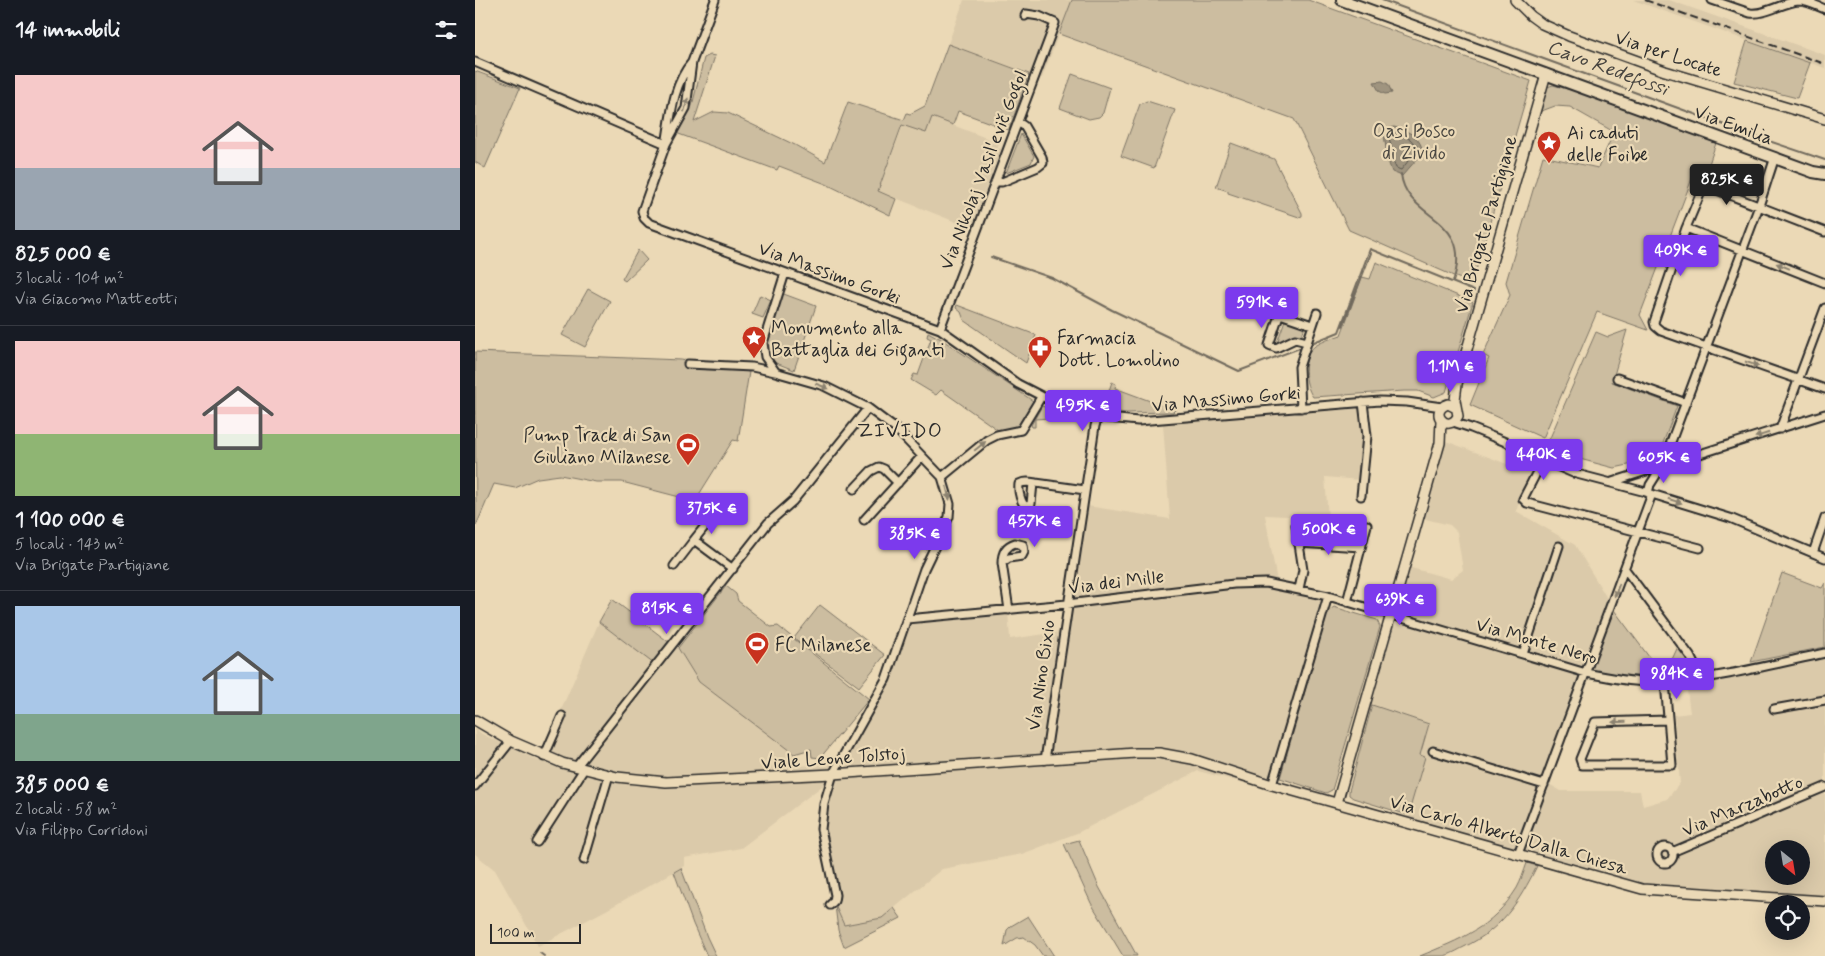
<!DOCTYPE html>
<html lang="it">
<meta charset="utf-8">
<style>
body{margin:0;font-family:Mynerve,sans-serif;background:#20242c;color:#f1f3f6;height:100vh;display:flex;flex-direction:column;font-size:19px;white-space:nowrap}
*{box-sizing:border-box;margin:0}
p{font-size:16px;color:#9ea1a6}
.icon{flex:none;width:28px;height:28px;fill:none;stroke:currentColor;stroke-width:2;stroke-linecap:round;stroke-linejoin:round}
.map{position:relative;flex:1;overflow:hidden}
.drawer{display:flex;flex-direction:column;background:#171b24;width:475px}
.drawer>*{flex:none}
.needle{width:32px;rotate:150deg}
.buttons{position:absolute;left:1290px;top:840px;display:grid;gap:10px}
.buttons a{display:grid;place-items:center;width:45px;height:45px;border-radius:50%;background:#171b24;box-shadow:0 5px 20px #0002;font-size:25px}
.scale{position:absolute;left:15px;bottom:12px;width:91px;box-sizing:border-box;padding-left:5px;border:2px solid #2b2b2b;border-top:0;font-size:14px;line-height:18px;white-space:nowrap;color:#2b2b2b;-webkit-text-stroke:4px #ebd9b6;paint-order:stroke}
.price{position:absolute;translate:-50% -42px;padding:0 11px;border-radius:5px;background:#7c3aed;color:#fff;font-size:16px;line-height:32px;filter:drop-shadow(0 1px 2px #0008)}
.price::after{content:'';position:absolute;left:50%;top:30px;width:15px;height:11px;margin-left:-8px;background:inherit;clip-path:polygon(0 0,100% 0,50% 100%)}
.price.on{background:#222;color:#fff}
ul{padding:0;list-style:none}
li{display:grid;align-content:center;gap:10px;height:265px;padding:0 15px}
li+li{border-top:1px solid #363941}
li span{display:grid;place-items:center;height:155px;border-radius:0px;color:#555}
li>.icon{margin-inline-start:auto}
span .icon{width:90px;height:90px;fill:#fffc;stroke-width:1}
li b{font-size:21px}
h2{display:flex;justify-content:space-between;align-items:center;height:60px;padding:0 15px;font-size:21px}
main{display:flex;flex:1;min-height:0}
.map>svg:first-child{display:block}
</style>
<main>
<section class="drawer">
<h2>14 immobili<svg class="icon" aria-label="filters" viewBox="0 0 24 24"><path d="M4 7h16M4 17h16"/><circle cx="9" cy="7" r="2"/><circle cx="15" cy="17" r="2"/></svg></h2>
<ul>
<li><span style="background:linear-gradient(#f6c9c9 60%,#9aa5b1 0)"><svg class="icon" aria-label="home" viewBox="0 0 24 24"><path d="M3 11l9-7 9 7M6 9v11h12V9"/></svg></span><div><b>825 000 €</b><p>3 locali · 104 m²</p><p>Via Giacomo Matteotti</p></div></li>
<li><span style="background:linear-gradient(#f6c9c9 60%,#8fb573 0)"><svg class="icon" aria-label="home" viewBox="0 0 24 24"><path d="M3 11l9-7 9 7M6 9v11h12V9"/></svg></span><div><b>1 100 000 €</b><p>5 locali · 143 m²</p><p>Via Brigate Partigiane</p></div></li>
<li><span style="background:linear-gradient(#a9c7e8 70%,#7fa58c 0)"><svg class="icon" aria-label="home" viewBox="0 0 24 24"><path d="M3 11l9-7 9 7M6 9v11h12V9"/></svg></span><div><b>385 000 €</b><p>2 locali · 58 m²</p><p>Via Filippo Corridoni</p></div></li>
</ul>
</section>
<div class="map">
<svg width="1350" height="956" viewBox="0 0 1350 956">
<rect width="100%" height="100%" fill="#ebd9b6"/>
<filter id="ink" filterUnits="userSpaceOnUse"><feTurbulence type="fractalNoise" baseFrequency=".02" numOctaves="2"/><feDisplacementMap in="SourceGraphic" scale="10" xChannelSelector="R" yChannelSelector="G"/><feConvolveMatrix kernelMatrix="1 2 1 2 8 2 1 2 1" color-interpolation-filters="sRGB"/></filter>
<g filter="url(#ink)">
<!-- built -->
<path fill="#dbcaaa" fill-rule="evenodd" d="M489,0H597L567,78L473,44Z
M1158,0H1194L1350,55V68Z
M457,117L524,143L522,148L526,149L496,228L403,191L428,125Z
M885,405L889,435L885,480L850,477L853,518L790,515L803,587L849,598L793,789L723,771L602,833L547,854L467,869L407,918L369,925L356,895L343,833L342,818L344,802L351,783L266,848L209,858V866L133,909L63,946L20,870L0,854V728L7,734L64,761L124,622L183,666L199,646L203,648L224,682L319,754L321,766L353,764L365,753L394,699L398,701L409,684L430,620L533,611L535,639L592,631L612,506L695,519L688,424Z
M968,440L1056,473L1041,511L1100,545L1133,600L1067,780L1086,791H1165L1168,806L1192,799L1205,783L1199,715L1215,713L1211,682L1350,655V908L1326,904L1175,896L1158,893L929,827L950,757L945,755L954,724L892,704L933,567L976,579L988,570L982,532L975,525L946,518ZM1299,849H1326V876H1299Z"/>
<!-- green -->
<path fill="#ccbda0" stroke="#7c7466" d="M597,0H833L1056,81L997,284L874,230L819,119L584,34Z
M1272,41L1335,63L1322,98L1259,82Z
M473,44L554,74L534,130L483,111L478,125L457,117L451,133L427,125L403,191L421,199L415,215L351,184L304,166L302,170L201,133L217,106L229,58L235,55L240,56L219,122L239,112L253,113L320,145L350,162L373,102L429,120L432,113L435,114L450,106Z
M0,71L45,88L10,168L0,162Z
M597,74L635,88L628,113L624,117L614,119L585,108Z
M1078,85L1107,93L1242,140L1229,179L1218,176L1165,315L1173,330L1122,312L1068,438L995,405L1014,358L1008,355L1035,295L1031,282L1068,156L1123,168L1139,132L1095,107L1080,106L1064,112L1069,88Z
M672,101L700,110L679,168L646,156L665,104Z
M546,134L559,156L556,163L531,173Z
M756,143L799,159L827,213V216L824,217L753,193V191L741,187Z
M163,250L172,260L150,281L147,279Z
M901,262L998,302L971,392L959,397L943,391H929L838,397C829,385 826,356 840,346C848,341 857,338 866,335L887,277L895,279Z
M113,289L135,301L110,347L87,335Z
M306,293L341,306L319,370L296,361L291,351L293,337Z
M285,295L296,300L288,318L277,314Z
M482,305L561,335L551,363L489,320L486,312L481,308Z
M810,320L830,326L826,338L801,346Z
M1152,330L1137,382L1202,406L1182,459L1139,468L1097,457L1071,447L1121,332L1133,337Z
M453,332L466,339L558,401L542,427L523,430L466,390L461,395L436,380L439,374L443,375L456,339L452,337Z
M0,352L206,360L274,372L263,441L258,440L220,501L147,482H121L85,475L63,478L40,488L19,484L1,526Z
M637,382L641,384L640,388L694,408L696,404L700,405L701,409L698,412L651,413L627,410Z
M567,406L591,416V417L560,419V427H557L556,425Z
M1307,573L1347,588L1350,583V647L1276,662Z
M251,586L261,594L263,601L296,627L303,626L394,699L345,758L337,757L336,749L319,754L224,682L203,648Z
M137,599L195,643L179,664L124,622Z
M345,605L410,655L384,687L319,638Z
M859,607L902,620L905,627L857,790L851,793L805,778L853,611Z
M1139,610L1189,677L1205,642L1224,674C1183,679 1156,677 1116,670Z
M897,705L954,724L945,755L950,757L933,815L878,798L874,795V791Z
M604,840L624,887L662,956H648L616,903L589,844Z
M1052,863L1062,866C1044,902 1027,929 989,947C983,950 975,955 968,956C961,956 952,956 945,956C986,939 1017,928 1042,888C1046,881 1049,871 1052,863Z
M206,868L232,937L241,956H232L218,924L199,872Z
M360,905L369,925L407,918L419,908L426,918L369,947L363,930Z
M553,916L579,956H568L560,945L549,937L542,938L529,946L532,930L536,926Z"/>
<!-- water -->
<path fill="#9f947f" stroke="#716a5d" d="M907,81L913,84L917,93L910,94L904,91L899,82Z
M919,127C931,130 943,135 947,148L943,158L927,176L917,172L913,161L909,135L914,128Z"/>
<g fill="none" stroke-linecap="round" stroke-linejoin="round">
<!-- shore -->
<path stroke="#59554d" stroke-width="1" d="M919,132L935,139L942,147L938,155L926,170L921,168L918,161L914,136Z"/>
<!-- stream -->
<path stroke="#716a5d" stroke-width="2" d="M907,0L1288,139L1350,160
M926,174C931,221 1000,215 978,282
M516,257L577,278L637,310L764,371L830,346
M868,326L896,253
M834,344L864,332L895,249L999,291
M65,953L69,956"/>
<defs>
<path id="minor" d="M1237,0L1275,13C1292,15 1307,2 1324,1C1333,1 1342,6 1350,9
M0,62L191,144L167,211L169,218L174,223L465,329L543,384L582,404L607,414L623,417L663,421L905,401L932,402L967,407
M192,139C196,113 199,83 217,62
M191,144L211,108L217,62L240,0
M521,182H527L563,167L568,163L567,157L549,126L543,122
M1211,228L1350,283
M1350,232L1229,185L1211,228L1179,322L1180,326L1186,331L1350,389
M465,329L580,23L564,16L551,14L550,16
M832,342L820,339L801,348L794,345L804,315H808L837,325
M213,364L277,367L300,372L349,386L393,408L422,430L467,477L475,504L474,517L449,569L411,679L358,774L349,804L346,829L360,895L359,901L355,905
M300,371L290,357L288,343L310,273
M1142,378L1211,403
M826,408L824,367L842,313
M978,422L996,428L1060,454L1068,460L1098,473L1167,491L1255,518L1350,558
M1305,429L1350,308
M1068,460L1048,499L1052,503L1225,548
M467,477L512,440L522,435L546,430L566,397
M1137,482L1350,414
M558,483L556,504L551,507C546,503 543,492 544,484C549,481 555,482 561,483L610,490
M379,489L396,471L404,467L409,469L423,483
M1173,493L1175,485L1187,466L1284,206L1300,157
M886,496L892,436L888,402
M389,520L447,456
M821,525L828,570L824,589
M219,540L238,516
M823,543L886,547
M1338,553L1350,518
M527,563C527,554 530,546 540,543L548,545L549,552L547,556L534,558L527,563L534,610
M199,566L219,540L258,569
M1150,569L1215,656L1226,678
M872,602L892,525
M432,619L592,604L759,584L791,583L853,596L1111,673C1137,678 1164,684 1191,682C1243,679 1299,664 1350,653
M1048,654L1084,546
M1190,682L1197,765H1107L1105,759L1120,722L1193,720
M1299,709L1350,700
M958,751L1069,785
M69,757L87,716
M570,760L620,426L623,417
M101,767L293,523L318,501L393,408
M797,785L853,596
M0,786L36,741
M62,842L109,769
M1182 855a8 8 0 1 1 16 0a8 8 0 1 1-16 0Z
M1197,852L1350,787
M1043,854L1177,494
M109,860L134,775"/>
<path id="tertiary" d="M981,408L973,404C952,411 973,435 983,416L980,400L982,384L1071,74
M0,720L36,741L87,763L142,777L191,782L358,774L661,753H684L717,759L797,785L1167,889L1350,901
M862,803L965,443L966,420"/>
<path id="secondary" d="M1040,0L1056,16L1067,24L1094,36L1190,71L1350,119"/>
<path id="primary" d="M867,0L1338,172L1350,174"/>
</defs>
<!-- minor casing -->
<use href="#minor" stroke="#2b2b2b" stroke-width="11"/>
<!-- tertiary casing -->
<use href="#tertiary" stroke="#2b2b2b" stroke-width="12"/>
<!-- secondary casing -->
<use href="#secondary" stroke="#2b2b2b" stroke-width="12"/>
<!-- primary casing -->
<use href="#primary" stroke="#2b2b2b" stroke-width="14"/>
<!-- minor -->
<use href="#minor" stroke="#ebd9b6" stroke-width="7"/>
<!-- tertiary -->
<use href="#tertiary" stroke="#ebd9b6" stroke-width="9"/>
<!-- secondary -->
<use href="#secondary" stroke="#ebd9b6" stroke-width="9"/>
<!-- primary -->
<use href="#primary" stroke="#ebd9b6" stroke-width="10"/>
<!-- rail -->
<path stroke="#2b2b2b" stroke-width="2" stroke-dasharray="8 4" stroke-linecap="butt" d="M1170,0L1350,64"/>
</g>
<!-- one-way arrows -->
<defs><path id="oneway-solid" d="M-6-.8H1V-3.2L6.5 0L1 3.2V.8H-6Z" transform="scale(1.25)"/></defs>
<g fill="#8b8270">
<use href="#oneway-solid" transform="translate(211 105) rotate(-74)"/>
<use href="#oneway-solid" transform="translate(1308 266) rotate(-158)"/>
<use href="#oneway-solid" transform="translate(1277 364) rotate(19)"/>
<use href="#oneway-solid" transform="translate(347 386) rotate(21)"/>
<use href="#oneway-solid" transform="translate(1287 435) rotate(162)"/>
<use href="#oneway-solid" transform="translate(505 446) rotate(-39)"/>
<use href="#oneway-solid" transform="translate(473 493) rotate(76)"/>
<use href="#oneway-solid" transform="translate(1200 501) rotate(17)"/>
<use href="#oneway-solid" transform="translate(1142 590) rotate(111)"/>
<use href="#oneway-solid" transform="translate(1144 722) rotate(178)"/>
</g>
</g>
<!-- icons -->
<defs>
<symbol id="sight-pin" viewBox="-11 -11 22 30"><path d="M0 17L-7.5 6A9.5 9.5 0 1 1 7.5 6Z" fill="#c8321e" stroke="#ebd9b6"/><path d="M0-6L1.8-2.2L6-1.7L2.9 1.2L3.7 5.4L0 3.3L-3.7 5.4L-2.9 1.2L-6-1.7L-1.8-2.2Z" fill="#fff"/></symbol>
<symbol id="pharmacy-pin" viewBox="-11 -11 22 30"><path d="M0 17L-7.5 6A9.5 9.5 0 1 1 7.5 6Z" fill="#c8321e" stroke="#ebd9b6"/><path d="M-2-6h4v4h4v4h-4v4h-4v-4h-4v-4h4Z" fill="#fff"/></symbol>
<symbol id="stadium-pin" viewBox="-11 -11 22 30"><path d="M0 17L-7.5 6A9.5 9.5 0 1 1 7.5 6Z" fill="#c8321e" stroke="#ebd9b6"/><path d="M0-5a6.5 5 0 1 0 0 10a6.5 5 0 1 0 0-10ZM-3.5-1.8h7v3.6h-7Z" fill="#fff"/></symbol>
</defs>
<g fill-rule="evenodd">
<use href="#sight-pin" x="1060" y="129" width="28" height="38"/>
<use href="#sight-pin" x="265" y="324" width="28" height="38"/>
<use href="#pharmacy-pin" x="551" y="334" width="28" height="38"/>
<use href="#stadium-pin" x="199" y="431" width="28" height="38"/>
<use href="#stadium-pin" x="268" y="630" width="28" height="38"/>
</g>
<g text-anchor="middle" stroke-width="4.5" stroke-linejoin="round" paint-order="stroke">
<!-- street labels -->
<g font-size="19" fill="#2b2b2b" stroke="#ebd9b6">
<text transform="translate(1194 53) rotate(18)" y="7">Via per Locate</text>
<text transform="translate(1259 124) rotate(20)" y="7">Via Emilia</text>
<text transform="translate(507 170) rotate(-69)" y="7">Via Nikolaj Vasil'evič Gogol</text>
<text transform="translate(1010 224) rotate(-74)" y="7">Via Brigate Partigiane</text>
<text transform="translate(355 272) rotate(20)" y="7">Via Massimo Gorki</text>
<text transform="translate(751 398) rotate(-5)" y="7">Via Massimo Gorki</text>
<text transform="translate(641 581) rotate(-7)" y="7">Via dei Mille</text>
<text transform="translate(1062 640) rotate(16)" y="7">Via Monte Nero</text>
<text transform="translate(565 675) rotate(-82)" y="7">Via Nino Bixio</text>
<text transform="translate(358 757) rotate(-4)" y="7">Viale Leone Tolstoj</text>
<text transform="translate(1267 805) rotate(-23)" y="7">Via Marzabotto</text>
<text transform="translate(1034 834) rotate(16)" y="7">Via Carlo Alberto Dalla Chiesa</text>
</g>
<!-- park labels -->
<g font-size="19" fill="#4b4842" stroke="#ebd9b6">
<text x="939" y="137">Oasi Bosco<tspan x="939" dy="22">di Zivido</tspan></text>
</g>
<!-- poi labels -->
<g font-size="19" fill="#2b2b2b" stroke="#ebd9b6" text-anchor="start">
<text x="1092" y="139">Ai caduti<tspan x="1092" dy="22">delle Foibe</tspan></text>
<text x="296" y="334">Monumento alla<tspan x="296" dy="22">Battaglia dei Giganti</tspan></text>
<text x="582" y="344">Farmacia<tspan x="582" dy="22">Dott. Lomolino</tspan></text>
<text x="196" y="441" text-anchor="end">Pump Track di San<tspan x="196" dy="22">Giuliano Milanese</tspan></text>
<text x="300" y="651">FC Milanese</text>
</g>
<!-- water labels -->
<g font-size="20" font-style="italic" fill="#484540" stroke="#ebd9b6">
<text transform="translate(1133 67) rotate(20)" y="7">Cavo Redefossi</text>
</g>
<!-- quarter labels -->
<g font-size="21" letter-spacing="1" fill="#2b2b2b" stroke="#ebd9b6">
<text x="425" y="437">ZIVIDO</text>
</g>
</g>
</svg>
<div class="buttons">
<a><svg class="needle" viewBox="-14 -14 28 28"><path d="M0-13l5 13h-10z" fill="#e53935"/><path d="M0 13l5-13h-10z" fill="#9ea1a6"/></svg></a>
<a><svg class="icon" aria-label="locate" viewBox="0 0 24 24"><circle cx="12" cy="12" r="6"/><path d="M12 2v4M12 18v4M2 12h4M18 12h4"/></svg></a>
</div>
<div class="scale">100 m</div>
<b class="price on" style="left:1252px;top:206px">825K €</b>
<b class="price" style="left:1206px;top:277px">409K €</b>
<b class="price" style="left:787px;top:329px">591K €</b>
<b class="price" style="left:976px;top:393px">1.1M €</b>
<b class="price" style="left:608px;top:432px">495K €</b>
<b class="price" style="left:1069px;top:481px">440K €</b>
<b class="price" style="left:1189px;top:484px">605K €</b>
<b class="price" style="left:237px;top:535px">375K €</b>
<b class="price" style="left:560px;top:548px">457K €</b>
<b class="price" style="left:854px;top:556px">500K €</b>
<b class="price" style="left:440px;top:560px">385K €</b>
<b class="price" style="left:925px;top:626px">639K €</b>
<b class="price" style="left:192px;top:635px">815K €</b>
<b class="price" style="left:1202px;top:700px">984K €</b>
</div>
</main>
